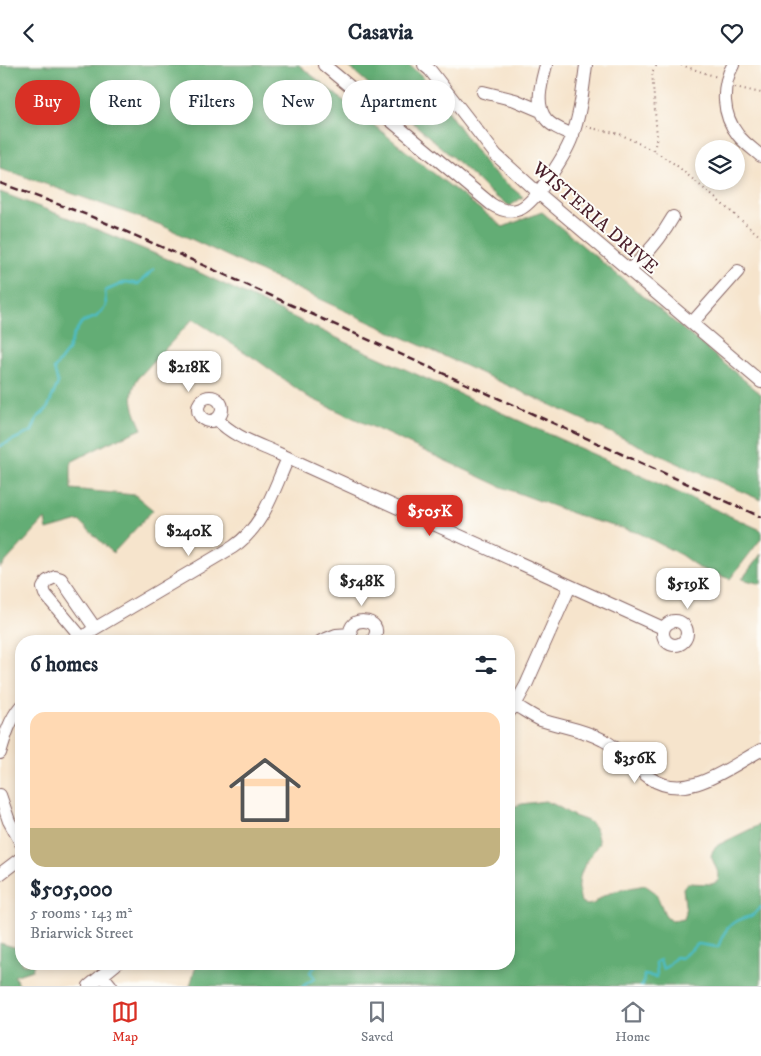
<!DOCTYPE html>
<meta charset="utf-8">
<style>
body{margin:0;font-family:"IM FELL DW Pica",serif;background:#f6f6f7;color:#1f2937;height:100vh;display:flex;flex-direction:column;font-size:19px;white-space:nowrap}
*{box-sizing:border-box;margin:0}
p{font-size:16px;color:#747a83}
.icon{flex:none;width:28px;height:28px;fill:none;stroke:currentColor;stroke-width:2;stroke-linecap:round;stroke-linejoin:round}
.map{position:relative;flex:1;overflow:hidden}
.drawer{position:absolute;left:15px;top:570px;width:500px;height:335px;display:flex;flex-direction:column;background:#fff;border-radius:20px;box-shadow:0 2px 8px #0003}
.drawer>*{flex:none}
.banner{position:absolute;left:15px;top:15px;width:500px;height:45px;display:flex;gap:10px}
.fabs{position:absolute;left:695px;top:75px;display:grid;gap:10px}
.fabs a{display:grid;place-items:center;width:50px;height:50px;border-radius:50%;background:#fff;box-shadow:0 2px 8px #0003;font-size:25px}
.price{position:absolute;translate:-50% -42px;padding:0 11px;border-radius:10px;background:#fff;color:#222;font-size:16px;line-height:32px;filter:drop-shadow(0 1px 2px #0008)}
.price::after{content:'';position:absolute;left:50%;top:30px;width:15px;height:11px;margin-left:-8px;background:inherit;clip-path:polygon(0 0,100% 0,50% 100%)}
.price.selected{background:#d93025;color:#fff}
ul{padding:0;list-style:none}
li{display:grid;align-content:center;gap:10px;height:265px;padding:0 15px}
li span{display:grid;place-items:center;height:155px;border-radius:15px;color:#555}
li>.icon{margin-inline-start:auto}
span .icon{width:90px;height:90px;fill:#fffc;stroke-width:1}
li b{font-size:21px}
h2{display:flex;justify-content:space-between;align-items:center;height:60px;padding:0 15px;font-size:21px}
.tag{padding:0 18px;border-radius:22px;background:#fff;box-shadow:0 2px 8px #0003;font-size:18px;line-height:45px}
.tag.selected{background:#d93025;color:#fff}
header{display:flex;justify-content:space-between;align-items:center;height:65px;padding:0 15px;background:#fff;font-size:22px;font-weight:800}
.dock{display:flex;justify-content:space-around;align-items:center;height:70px;border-top:1px solid #e0e1e3;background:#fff;font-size:14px;color:#747a83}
.dock a{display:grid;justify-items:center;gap:2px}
.dock .selected{color:#d93025}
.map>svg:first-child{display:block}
</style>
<header><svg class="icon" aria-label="back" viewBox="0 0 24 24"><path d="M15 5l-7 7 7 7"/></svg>Casavia<svg class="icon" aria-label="heart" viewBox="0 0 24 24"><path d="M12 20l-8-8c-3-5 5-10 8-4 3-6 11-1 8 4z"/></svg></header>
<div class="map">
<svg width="761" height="921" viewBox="0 0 761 921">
<rect width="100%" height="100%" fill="#fdfcf7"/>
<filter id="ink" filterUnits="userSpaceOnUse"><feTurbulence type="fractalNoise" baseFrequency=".02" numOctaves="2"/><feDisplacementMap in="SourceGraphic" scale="10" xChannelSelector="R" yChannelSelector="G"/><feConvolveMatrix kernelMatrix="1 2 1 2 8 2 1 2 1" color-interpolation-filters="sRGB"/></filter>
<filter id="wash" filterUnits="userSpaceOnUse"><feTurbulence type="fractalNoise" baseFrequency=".0096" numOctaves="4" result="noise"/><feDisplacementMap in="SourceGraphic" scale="20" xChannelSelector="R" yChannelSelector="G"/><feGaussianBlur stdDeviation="1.12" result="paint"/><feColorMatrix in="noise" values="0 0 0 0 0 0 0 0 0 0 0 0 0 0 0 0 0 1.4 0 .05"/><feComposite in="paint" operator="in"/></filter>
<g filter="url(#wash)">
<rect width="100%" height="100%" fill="#f6e4cc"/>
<!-- forest -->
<path fill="#64ad74" stroke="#576650" d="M0,0H299L432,107L503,162L542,147L761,329V435L686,402L317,233L161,160L0,103Z
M347,0H409L422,11L489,104L523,132L510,141L493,130L460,99Z
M0,127L79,157L196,206L356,282L761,465V474L730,514L699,503L681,490L639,468L588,454L502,422L308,332L257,295L193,254L138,313C127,332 134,346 142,364L108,378L71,397V424L135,430L153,445L113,488L79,456L47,465L45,454L0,503Z
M761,489V519L742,514Z
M545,736C557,740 560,743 570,749C577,753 587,754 592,759C597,763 597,773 599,778C585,799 574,811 581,837L587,840L593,839L603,831L615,826L645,820L656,828L666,852L672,856L684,854L686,848L683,823L687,818L712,819L718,816L719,810L711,791L713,785L718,780L761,759V921H190L195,904L201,899H509V743L522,739Z
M0,878L21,884V899H34L32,905L14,911L20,921H0Z"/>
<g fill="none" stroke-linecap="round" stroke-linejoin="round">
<!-- stream -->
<path stroke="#4dbcc5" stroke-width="2.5" d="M0,381L32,366L37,353L47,344L58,318L54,304L67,287L74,269L82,257L96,252L106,241L105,226L126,217L138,219L154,204
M303,921L315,913L310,907L318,899
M641,921L643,920L644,910L657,912L656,897L660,895L663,904L669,900L676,892L681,893L698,879L718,882C722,872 726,861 737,856C749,850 750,855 761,842"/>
</g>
</g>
<g filter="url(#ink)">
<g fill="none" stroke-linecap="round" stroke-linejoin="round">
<defs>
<path id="minor" d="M324,0L491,139C500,145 510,148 520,144C537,136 568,86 573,69C581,46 583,23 586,0
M424,0L430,5L496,90L537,127L761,317
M546,0C542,16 534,39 546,54C552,62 564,66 573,70
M733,0C721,22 722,50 738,70C744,78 753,84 761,91
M483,27L515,35L541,46
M629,205C647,190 661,173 673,152
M692,258L738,206
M198 344a12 12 0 1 1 24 0a12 12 0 1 1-24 0Z
M217,354C232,371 257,379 277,388L663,563
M663 568a12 12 0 1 1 24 0a12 12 0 1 1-24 0Z
M82,573L45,529L43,523L47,516L55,512L61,514L95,563
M78,576L94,564L233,482C264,461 273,426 288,393
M321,576L336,570L351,569
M354,576C336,549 391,550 372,576
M515,640C524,645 532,651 541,655C562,662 583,664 603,675C622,684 633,702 650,713C687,738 729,702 761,685
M509,647L515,640L526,620L570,521
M0,688C5,671 10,654 21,641
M0,730L9,756L21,778
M0,809L21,793
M102,910L111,921
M89,921L116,899"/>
</defs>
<!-- minor casing -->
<use href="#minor" stroke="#866463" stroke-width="14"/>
<!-- path -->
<path stroke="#866463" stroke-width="2" stroke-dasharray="1 4" stroke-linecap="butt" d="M681,0L717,12
M735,22L761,28
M586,62L620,69L654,86L676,100L761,172
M654,85L657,72L652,7L657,0"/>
<!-- minor -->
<use href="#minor" stroke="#fff" stroke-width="12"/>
<!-- rail -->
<path stroke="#4a1f2b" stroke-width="2.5" stroke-dasharray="8 4" stroke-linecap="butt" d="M0,118L90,151L194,196L761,452"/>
</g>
</g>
<g text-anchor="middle" stroke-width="4" stroke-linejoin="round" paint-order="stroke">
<!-- street labels -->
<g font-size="19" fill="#4a1f2b" stroke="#fdfcf7">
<text transform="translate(596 152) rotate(41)" y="7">WISTERIA DRIVE</text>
</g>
</g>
</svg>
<div class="fabs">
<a><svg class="icon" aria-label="layers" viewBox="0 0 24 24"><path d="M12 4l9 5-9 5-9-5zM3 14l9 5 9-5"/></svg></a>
</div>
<b class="price" style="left:189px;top:328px">$218K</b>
<b class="price selected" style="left:430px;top:472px">$505K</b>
<b class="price" style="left:189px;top:492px">$240K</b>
<b class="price" style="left:362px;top:542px">$548K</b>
<b class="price" style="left:688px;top:545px">$519K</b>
<b class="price" style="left:635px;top:719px">$356K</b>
<div class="banner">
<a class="tag selected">Buy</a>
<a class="tag">Rent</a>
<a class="tag">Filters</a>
<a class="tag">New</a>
<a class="tag">Apartment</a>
</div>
<section class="drawer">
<h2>6 homes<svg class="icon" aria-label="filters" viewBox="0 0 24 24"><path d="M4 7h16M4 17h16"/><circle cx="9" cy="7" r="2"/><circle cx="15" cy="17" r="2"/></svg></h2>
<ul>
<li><span style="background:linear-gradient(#ffd9b3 75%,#c2b280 0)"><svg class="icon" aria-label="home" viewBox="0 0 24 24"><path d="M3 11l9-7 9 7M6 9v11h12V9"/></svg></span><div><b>$505,000</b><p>5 rooms · 143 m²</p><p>Briarwick Street</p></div></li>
</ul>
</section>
</div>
<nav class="dock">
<a class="selected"><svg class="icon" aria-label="map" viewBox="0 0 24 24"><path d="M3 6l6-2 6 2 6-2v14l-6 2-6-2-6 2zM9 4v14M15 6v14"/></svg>Map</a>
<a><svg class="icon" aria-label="saved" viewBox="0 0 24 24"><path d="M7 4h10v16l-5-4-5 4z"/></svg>Saved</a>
<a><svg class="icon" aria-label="home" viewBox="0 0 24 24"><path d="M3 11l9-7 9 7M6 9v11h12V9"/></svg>Home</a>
</nav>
